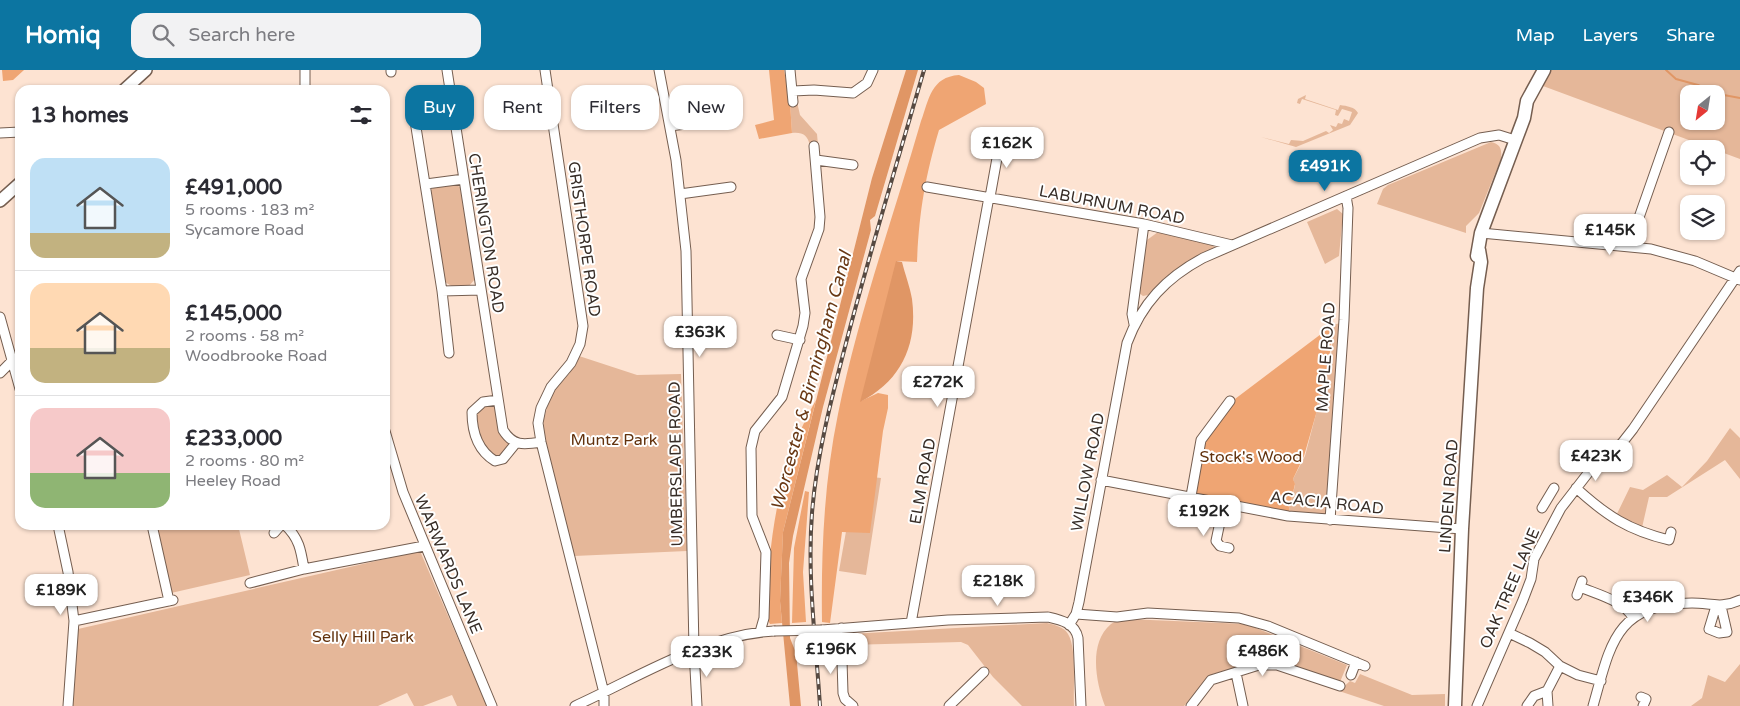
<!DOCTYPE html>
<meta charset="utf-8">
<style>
body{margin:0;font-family:"Varela Round",sans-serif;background:#f2f2f3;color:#2b2b33;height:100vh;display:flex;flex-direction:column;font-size:19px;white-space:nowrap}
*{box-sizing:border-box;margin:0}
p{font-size:16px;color:#7c7c81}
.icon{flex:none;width:28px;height:28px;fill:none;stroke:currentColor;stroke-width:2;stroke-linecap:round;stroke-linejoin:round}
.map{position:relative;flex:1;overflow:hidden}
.details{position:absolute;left:15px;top:15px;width:375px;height:445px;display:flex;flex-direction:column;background:#fff;border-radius:15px;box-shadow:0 1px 4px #0004}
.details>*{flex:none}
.guide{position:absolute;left:405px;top:15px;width:475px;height:45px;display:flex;gap:10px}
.needle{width:32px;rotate:210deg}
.controls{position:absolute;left:1680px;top:15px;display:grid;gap:10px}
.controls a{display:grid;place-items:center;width:45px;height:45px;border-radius:10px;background:#fff;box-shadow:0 1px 4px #0004;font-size:25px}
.price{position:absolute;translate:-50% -42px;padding:0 11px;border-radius:10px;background:#fff;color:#222;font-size:16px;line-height:32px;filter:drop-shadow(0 1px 2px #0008)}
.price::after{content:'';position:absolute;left:50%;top:30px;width:15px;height:11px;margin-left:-8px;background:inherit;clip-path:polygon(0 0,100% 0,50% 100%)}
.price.current{background:#0c75a1;color:#fff}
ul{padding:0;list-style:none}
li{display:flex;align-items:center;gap:15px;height:125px;padding:0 15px}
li+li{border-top:1px solid #e1e1e2}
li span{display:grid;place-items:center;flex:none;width:140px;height:100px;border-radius:15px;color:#555}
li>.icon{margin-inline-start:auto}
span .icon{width:60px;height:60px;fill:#fffc;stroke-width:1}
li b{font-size:21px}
h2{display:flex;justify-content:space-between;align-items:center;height:60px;padding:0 15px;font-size:21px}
.chip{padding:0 18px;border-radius:15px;background:#fff;box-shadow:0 1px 4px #0004;font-size:18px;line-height:45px}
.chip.current{background:#0c75a1;color:#fff}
header{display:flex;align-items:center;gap:30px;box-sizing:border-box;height:70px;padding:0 25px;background:#0c75a1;color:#fff}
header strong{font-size:24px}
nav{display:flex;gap:28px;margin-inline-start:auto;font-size:18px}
.search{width:350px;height:45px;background:#f2f2f3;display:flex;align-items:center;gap:12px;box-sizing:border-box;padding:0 18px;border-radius:15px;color:#7c7c81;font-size:19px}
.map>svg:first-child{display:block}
</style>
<header>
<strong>Homiq</strong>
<div class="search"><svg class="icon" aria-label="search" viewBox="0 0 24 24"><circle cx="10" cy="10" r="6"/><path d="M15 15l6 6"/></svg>Search here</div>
<nav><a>Map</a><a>Layers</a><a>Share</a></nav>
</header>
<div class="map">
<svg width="1740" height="636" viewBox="0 0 1740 636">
<rect width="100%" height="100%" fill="#fde3d2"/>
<!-- green -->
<path fill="#e5b799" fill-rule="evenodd" d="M1546,0H1740V89L1543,16ZM1689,24H1716V51H1689Z
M1306,25L1305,29L1338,40L1340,35C1347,36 1355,37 1358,43L1350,55L1296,77L1261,67L1289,74L1291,70L1303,71L1326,61L1329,63L1333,60L1330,55L1336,57L1338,53L1342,54L1344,49L1349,51L1352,42L1342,39L1338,46L1335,45L1336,40L1302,29L1300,34L1297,33L1298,29Z
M790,32H797L800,45L817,64L818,75H810C807,65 803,62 792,63Z
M1491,72C1501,74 1502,80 1501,89L1479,143L1466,156V163L1377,134L1383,119L1388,115Z
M454,114L460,117L475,209L469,216L453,217L445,212L431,120L437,115Z
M1337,139L1343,144L1339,186L1325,194L1307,152Z
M1158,162L1213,172L1214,178L1175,200L1148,225L1143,226L1139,223L1147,170Z
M1344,252L1326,448L1288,444L1295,415L1293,409L1305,386L1316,344L1318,327L1331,291L1333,255Z
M579,286L637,305L681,304L687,481L574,486L543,366L544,349L549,330L555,320L569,304Z
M497,335L510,372L500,387H495L478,369L475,345L484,336Z
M1730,358L1740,368V409L1725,390L1667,427H1649L1641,462L1614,450L1630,417L1643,420L1667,405L1682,417L1707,391Z
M856,405L881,408L866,505L839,501Z
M156,455H238L250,505L171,523Z
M420,481L487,636H457L452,625L423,636H414L407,623L378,636H72L78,559Z
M1126,549L1246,554L1347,595L1340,612L1285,593L1262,590L1213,604L1184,636H1105C1096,613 1088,573 1111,554C1115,551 1121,550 1126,549Z
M1047,553C1055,555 1064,557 1068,564C1077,578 1073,619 1074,636H1022L993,607L968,575L961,572L847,575L850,564Z
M1740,594V636H1691L1702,628L1708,605L1725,612Z
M1360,604L1412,625L1445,624V636H1384L1339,621L1350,611L1355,613Z"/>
<!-- forest -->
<path fill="#efa573" d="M2,0H24L13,10L3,11Z
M769,0H784L790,32L792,63L759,69L755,55L774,50Z
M959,5L976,12L984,18L986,34L939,60C925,107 919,143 917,192L897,191L861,331L878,323L888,325V338L883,361L870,463L842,462L830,553L822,552C821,482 824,412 838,344C858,245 893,148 921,51C929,29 931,7 959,5Z
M1333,255L1328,299L1318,327L1316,344L1304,386L1293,409L1295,414L1288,444L1194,424L1203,370L1231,332Z
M816,330L783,462L780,531L782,553L770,554L766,547C769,470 777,398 816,330Z
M805,421L809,422L803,502L806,552L792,553L794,478Z"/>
<!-- water -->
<path fill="#e09665" d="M906,0H918L875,146L870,150L871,160L823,337L793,466L789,493L790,568L796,583L801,636H790L780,531L783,462L872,108Z
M896,191L902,192C905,204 910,217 912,229C918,275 901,311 860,332Z"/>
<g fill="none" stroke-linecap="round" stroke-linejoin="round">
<!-- stream -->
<path stroke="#e09665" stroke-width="2" d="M1666,0L1676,9L1698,15L1713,23L1740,28"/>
<defs>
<path id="minor" d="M305,0V20
M391,0V2
M447,0L503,360C513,376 523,375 541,372
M545,0L583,256L580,274L571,293L551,317L541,338L538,353L541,372L604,623V636
M659,0L676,90L686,181L694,580L697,636
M790,0L793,32
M793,21L814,20L853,23L867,13L873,0
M415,51L442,221L481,220
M670,56L701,52
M0,63L20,62
M816,90L853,95
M426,114L464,109
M927,117L1144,154L1232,175
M680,124L731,117
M990,127L1001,66
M1481,163L1651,179L1695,191L1740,210
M1629,176L1669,62
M442,221L449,283
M0,247L20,319
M1134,254L1132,244L1144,154
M777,265L800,270
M0,303L12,291
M498,330L483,332L472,342C472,362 477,380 495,391L503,389L516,373
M385,361L403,422L492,636
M1101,410L1288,446L1462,459
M1576,418C1607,446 1628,460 1669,470L1671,462
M1191,426L1201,370L1230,331
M1224,433L1216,471L1220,476L1229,478
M1542,438L1554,418
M1330,450L1344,250L1348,138L1346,126
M58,455L68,502L74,551L68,636
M152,455L169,531
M285,455C299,468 301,480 304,499
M274,463L281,455
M250,513L304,499L424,476
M1580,517C1596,524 1625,531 1633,548
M1577,525L1582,511
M1716,536L1709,559L1719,563L1727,562L1721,536
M1076,544L1117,547L1148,543L1239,548L1268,556L1365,596
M74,551L173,530
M911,553L989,127
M1069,555L1076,544L1079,532L1127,273C1142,233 1166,208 1203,188L1480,68L1499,65L1515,70
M841,558L843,623L845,629L853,636
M822,560L948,550L1048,547C1061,550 1075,553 1078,568L1081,636
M760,562L764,548L766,482L752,446L751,378L755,361L782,327L803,256L805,243L801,209L819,159L820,147L814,76
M1509,563L1530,573L1545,582L1560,596L1578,605L1601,611
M1236,603L1243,636
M1351,605L1356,592
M1547,621L1548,636
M1641,627L1646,629L1643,636
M575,636C637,608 704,565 774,561
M949,636L984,602
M1191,636L1211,610L1259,595H1277L1340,616
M1477,636L1523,530L1531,509L1534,489L1561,438L1592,398L1622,373L1633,359L1740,201
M1527,636L1534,626L1547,621L1560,596
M1593,636C1611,573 1615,534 1692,533C1711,533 1721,539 1740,530"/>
<path id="major" d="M124,20L146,0
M0,131L20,113"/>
<path id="highway" d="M1477,186L1481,163L1524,48L1527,31L1544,0
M1455,636L1462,459L1477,218L1481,192L1479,180"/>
</defs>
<!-- minor casing -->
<use href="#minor" stroke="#755e50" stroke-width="11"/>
<!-- major casing -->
<use href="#major" stroke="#755e50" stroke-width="14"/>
<!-- highway casing -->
<use href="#highway" stroke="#755e50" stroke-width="15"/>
<!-- minor -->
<use href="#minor" stroke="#fff" stroke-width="9"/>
<!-- major -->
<use href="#major" stroke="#fff" stroke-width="11"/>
<!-- highway -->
<use href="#highway" stroke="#fff" stroke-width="12"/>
<defs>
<path id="rail" d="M820,636C816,572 807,508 812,443C817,380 834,319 850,258C873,172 899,86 924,0"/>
</defs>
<!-- rail casing -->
<use href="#rail" stroke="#574a42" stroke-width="4"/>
<!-- rail -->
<use href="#rail" stroke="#fff" stroke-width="2" stroke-dasharray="5.5" stroke-linecap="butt"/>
<defs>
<path id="minor-bridge" d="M774,561L822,560"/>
</defs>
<!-- minor-bridge casing -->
<use href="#minor-bridge" stroke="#755e50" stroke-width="11" stroke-linecap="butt"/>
<!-- minor-bridge -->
<use href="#minor-bridge" stroke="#fff" stroke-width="9"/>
</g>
<g text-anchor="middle" stroke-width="4" stroke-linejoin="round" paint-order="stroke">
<!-- street labels -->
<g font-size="16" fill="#372d27" stroke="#fff">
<text transform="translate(1112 134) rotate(11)" y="6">LABURNUM ROAD</text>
<text transform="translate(487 163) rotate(81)" y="6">CHERINGTON ROAD</text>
<text transform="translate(585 169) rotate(82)" y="6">GRISTHORPE ROAD</text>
<text transform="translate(1325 287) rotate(-86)" y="6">MAPLE ROAD</text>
<text transform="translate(675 394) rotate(-91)" y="6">UMBERSLADE ROAD</text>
<text transform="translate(1087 402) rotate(-79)" y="6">WILLOW ROAD</text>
<text transform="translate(922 411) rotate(-80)" y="6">ELM ROAD</text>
<text transform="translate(1448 426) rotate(-86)" y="6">LINDEN ROAD</text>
<text transform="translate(1327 432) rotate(6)" y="6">ACACIA ROAD</text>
<text transform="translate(449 494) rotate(67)" y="6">WARWARDS LANE</text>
<text transform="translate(1509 518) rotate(-67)" y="6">OAK TREE LANE</text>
</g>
<!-- park labels -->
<g font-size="16" fill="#62320d" stroke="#fff">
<text x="614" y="375">Muntz Park</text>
<text x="1251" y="392">Stock's Wood</text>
<text x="363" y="572">Selly Hill Park</text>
</g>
<!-- water labels -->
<g font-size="18" font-style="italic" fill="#693814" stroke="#fff">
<text transform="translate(811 311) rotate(-75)" y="6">Worcester &amp; Birmingham Canal</text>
</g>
</g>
</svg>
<div class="controls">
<a><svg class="needle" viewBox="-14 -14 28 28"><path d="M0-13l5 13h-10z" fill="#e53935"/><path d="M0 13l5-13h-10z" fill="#7c7c81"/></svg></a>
<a><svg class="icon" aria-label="locate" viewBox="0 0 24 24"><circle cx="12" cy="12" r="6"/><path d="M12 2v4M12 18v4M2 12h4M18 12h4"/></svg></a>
<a><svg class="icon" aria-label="layers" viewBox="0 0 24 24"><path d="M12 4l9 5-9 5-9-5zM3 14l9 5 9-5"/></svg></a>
</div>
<b class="price" style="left:1007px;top:99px">£162K</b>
<b class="price current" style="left:1325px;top:122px">£491K</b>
<b class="price" style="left:1610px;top:186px">£145K</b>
<b class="price" style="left:700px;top:288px">£363K</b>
<b class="price" style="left:938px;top:338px">£272K</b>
<b class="price" style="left:1596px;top:412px">£423K</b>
<b class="price" style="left:1204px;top:467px">£192K</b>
<b class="price" style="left:998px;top:537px">£218K</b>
<b class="price" style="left:61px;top:546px">£189K</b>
<b class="price" style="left:1648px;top:553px">£346K</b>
<b class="price" style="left:831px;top:605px">£196K</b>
<b class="price" style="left:1263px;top:607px">£486K</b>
<b class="price" style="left:707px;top:608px">£233K</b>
<div class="guide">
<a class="chip current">Buy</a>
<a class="chip">Rent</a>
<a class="chip">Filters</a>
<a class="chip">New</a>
</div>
<section class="details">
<h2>13 homes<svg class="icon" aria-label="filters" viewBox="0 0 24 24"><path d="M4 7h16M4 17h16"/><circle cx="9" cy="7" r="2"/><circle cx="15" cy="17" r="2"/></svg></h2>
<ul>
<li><span style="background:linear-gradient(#bfe0f5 75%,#c2b280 0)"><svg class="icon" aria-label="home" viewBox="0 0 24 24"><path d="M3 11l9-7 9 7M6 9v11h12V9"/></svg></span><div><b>£491,000</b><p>5 rooms · 183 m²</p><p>Sycamore Road</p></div></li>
<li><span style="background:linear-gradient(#ffd9b3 65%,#c2b280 0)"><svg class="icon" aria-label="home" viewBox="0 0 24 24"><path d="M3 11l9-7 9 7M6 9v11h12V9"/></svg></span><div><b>£145,000</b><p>2 rooms · 58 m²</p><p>Woodbrooke Road</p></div></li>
<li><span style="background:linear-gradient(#f6c9c9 65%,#8fb573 0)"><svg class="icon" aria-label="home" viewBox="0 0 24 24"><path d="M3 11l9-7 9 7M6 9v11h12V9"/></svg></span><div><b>£233,000</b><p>2 rooms · 80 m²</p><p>Heeley Road</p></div></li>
</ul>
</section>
</div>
